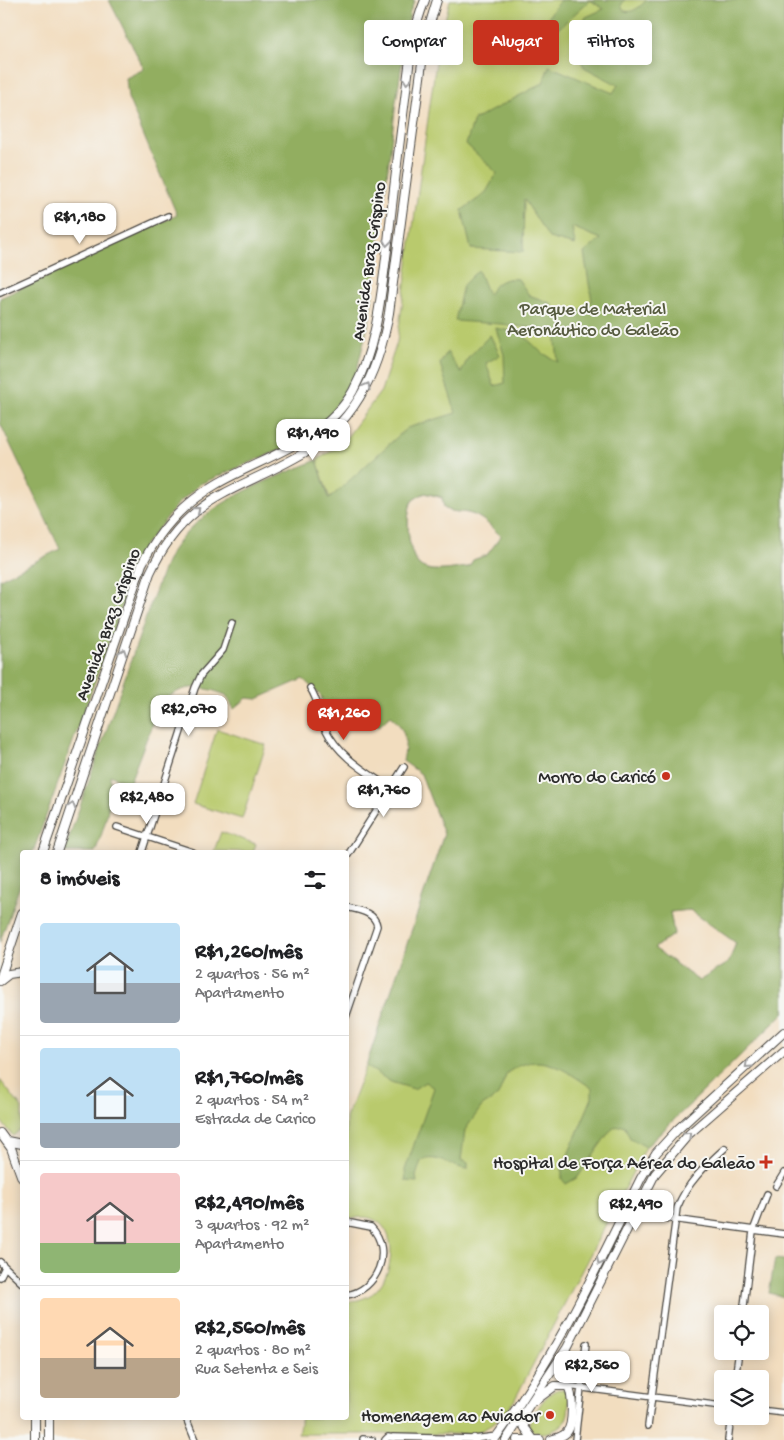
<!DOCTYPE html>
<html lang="pt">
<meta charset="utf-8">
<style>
body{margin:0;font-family:"Gochi Hand",sans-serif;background:#f2f2f2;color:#202124;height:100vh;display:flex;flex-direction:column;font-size:19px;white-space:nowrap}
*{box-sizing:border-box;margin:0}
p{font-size:16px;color:#757577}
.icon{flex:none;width:28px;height:28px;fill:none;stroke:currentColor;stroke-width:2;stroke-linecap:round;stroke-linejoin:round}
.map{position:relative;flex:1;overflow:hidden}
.details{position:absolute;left:20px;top:850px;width:329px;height:570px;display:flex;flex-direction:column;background:#fff;border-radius:5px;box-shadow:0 2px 12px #0003}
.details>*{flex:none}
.banner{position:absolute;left:364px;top:20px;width:345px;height:45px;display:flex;gap:10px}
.tools{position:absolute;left:714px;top:1305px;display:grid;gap:10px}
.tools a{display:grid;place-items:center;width:55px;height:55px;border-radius:5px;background:#fff;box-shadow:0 2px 12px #0003;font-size:25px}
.price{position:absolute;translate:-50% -42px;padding:0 11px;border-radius:10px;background:#fff;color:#222;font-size:16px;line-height:32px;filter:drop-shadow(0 1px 2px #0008)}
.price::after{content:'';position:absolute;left:50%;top:30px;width:15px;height:11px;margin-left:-8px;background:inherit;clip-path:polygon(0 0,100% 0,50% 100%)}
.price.current{background:#c8321e;color:#fff}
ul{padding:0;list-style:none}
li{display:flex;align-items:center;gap:15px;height:125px;padding:0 20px}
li+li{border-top:1px solid #e0e0e0}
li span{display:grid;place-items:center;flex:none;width:140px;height:100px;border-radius:5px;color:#555}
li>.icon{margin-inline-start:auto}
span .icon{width:60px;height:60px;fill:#fffc;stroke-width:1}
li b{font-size:21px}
h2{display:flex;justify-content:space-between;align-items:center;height:60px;padding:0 20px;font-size:21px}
.chip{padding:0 18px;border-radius:5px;background:#fff;box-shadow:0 2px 12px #0003;font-size:18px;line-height:45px}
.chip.current{background:#c8321e;color:#fff}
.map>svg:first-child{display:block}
</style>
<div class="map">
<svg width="784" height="1440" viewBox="0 0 784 1440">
<rect width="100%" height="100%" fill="#f6f6f2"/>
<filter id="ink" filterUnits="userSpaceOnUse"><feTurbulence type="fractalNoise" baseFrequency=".02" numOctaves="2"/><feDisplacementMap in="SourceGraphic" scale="10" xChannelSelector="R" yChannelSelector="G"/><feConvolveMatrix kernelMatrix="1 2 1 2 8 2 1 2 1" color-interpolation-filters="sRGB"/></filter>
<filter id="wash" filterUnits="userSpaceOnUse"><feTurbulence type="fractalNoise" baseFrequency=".0096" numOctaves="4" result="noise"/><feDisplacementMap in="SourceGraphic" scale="20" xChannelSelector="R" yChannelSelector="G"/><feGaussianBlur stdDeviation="1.12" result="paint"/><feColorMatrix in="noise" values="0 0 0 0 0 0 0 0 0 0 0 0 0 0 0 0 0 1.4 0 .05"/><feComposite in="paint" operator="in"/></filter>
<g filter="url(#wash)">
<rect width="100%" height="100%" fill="#f2ddbf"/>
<!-- green -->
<path fill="#b9ca6d" stroke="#727a4c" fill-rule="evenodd" d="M450,0H784V1013L646,1147L514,1401C501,1417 491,1429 471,1434H298L301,1418H346V1302C356,1301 364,1299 372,1294C394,1278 401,1227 370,1218C363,1216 353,1218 346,1218V1118L366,1066L444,834L421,774L317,460L342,444L381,391L397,342L438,47ZM425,493L442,498L444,508C452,513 459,511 468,513C483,516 490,527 502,536L487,555L473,560L469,567C456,568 434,574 422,567C407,559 405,514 412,501C415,498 421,495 425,493ZM690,910L736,943L729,962L699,981L654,948L674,934L670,912Z
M217,729L266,745L242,819L193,804Z
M221,832L256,844L253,852L214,851Z
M0,1080L22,1108V1128L13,1136L0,1120Z
M558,1389L567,1390C570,1399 569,1404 568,1413C564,1440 511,1440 536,1411C542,1402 548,1393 558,1389Z"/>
<!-- forest -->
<path fill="#92ae60" stroke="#5e6c46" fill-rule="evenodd" d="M109,0H415L410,12L396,102L370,317L354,382L324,421L287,447L200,484L179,503L144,546L33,852H22V880L0,942V579L60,549L0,423V298L177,215L128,98L126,78L144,69Z
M560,0H590L549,37L551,49L540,44V29Z
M590,0H625L621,5L623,10C632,15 640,6 647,0H784V1013L646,1147L630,1138L624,1125L615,1127L609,1132L578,1177L566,1184L562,1179V1169L592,1098V1088C563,1069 540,1049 507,1073L498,1096L482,1106L465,1130L461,1160L468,1163V1169C451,1168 438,1153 421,1161L416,1176L417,1182L406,1181L405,1170L434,1088L425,1082L414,1089L391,1082L366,1066L444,834L421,774L403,761C407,742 407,729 390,716L379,726L361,713V707H353L330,728L321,696L303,679L257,699L247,698L234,709L226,695C199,685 183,683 160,704L129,784L110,775C112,803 105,827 95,852H64L153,597C158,585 162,570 168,558C199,503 263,483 317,460L329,499L407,428L456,413L440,364L447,352L461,373L468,358L490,335L500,355L486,363L494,386L505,383L504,355L496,328L521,333L541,352L558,362L555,331L501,324L455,321L463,285L478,270L488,295C495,283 503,277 518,279L529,295L553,304L552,312L556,314L573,316L592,301L584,253L601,239L572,227L575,245L549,238L524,199L523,252L471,249L462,210L485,194L497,173L466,144L474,120L543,83L549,66L613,93L618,85L584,67L571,42L586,17L604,9ZM425,493L442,497L444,508C452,513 459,511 468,513C482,516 491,527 501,536L487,555L473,560L469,567C456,568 434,574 422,567C407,559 405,514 412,501C415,498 421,495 425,493ZM690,910L736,943L729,962L699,981L654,948L674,934L670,912Z
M775,1259L784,1260V1297L769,1293Z"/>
</g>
<g filter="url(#ink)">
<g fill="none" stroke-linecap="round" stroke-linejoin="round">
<defs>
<path id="street" d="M0,293L168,216
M310,688C319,701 319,715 325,728C339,757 365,771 390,788
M117,827L193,852
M142,852L195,688L201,675L223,650L232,623
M346,858L404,767
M346,907C358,910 375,912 377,926L346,1017
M776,1186L784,1173
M650,1216L784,1234
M346,1222L371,1227C394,1251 377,1291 346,1295
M0,1262L22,1283
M0,1277L5,1267
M743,1314L753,1231L767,1194
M735,1379L739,1351
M568,1386L722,1406
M760,1410L784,1413
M186,1418L195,1440
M648,1426L677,1208C687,1183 705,1166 725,1148
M393,1437L474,1439L497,1436
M363,1439L372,1440
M385,1440L388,1437L394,1438
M575,1440L586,1344
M728,1440L731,1416"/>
<path id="secondary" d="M43,852L142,564C159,531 182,504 215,485C262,457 324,443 353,391C378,344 381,294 388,242C393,194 399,147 405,99C409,66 412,31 425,0
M57,852L150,573C185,498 230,494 295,458C353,427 378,375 389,313L425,40L437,0
M0,979L22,913
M0,981L9,974L22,972
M0,1133L11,1148L22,1178
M7,1141L22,1144
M536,1400L555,1386H568C573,1395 574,1426 566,1433C562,1437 556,1438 551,1440
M49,1418V1440
M521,1418L525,1428L533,1439
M474,1439L475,1440
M35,1440V1418
M494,1440C555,1359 596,1269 641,1178L656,1153L677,1130L784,1032
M506,1440L567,1348L655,1174L689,1134L784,1051
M517,1440H540"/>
</defs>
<!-- street casing -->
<use href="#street" stroke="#494641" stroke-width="8"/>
<!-- secondary casing -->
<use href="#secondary" stroke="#494641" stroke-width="10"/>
<!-- street -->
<use href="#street" stroke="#fff" stroke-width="5.5"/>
<!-- secondary -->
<use href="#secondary" stroke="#fff" stroke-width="8"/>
</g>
<!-- one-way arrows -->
<defs><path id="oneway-chevron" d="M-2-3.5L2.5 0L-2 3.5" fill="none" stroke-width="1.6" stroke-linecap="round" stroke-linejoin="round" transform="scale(1.25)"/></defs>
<g stroke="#a0a0a0">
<use href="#oneway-chevron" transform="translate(407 81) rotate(97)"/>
<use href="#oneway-chevron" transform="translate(387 243) rotate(97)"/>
<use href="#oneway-chevron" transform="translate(367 386) rotate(-61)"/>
<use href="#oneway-chevron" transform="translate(197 510) rotate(-40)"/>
<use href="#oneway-chevron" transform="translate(123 652) rotate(-71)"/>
<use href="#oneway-chevron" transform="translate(72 806) rotate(-72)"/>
<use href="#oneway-chevron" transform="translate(748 1065) rotate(138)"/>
<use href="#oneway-chevron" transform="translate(688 1135) rotate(-44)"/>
<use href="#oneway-chevron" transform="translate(600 1262) rotate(116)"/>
</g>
</g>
<!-- markers -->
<g fill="#c8321e" stroke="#f6f6f2" stroke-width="2">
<circle cx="666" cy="776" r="5"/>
<path d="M763.5 1154.5h5v5h5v5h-5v5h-5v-5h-5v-5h5z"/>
<circle cx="550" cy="1415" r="5"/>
</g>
<g text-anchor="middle" stroke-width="4" stroke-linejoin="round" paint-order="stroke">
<!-- street labels -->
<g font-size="18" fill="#2b2b2b" stroke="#f6f6f2">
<text transform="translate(368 261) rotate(-82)" y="6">Avenida Braz Crispino</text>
<text transform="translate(107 624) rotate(-70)" y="6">Avenida Braz Crispino</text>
</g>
<!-- park labels -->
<g font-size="18" fill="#565b3f" stroke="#f6f6f2">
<text x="593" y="314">Parque de Material<tspan x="593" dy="21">Aeronáutico do Galeão</tspan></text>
</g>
<!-- poi labels -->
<g font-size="18" fill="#2b2b2b" stroke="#f6f6f2" text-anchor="end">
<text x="656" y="782">Morro do Caricó</text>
<text x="755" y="1168">Hospital de Força Aérea do Galeão</text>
<text x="540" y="1421">Homenagem ao Aviador</text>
</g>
</g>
</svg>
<div class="tools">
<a><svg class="icon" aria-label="locate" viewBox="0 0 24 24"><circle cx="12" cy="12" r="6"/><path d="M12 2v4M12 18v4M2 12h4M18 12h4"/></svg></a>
<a><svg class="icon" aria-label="layers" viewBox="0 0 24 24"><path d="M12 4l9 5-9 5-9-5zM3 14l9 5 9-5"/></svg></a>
</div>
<b class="price" style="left:80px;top:245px">R$1,180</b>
<b class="price" style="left:313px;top:461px">R$1,490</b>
<b class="price" style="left:189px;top:737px">R$2,070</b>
<b class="price current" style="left:344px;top:741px">R$1,260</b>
<b class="price" style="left:384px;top:818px">R$1,760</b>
<b class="price" style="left:147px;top:825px">R$2,480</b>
<b class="price" style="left:636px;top:1232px">R$2,490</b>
<b class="price" style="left:592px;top:1393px">R$2,560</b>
<div class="banner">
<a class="chip">Comprar</a>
<a class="chip current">Alugar</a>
<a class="chip">Filtros</a>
</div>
<section class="details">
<h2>8 imóveis<svg class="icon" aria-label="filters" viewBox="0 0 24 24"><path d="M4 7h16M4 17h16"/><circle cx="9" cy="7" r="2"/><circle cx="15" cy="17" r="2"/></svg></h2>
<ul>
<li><span style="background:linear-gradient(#bfe0f5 60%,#9aa5b1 0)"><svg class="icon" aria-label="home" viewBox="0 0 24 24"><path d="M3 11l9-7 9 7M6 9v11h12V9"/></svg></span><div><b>R$1,260/mês</b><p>2 quartos · 56 m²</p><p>Apartamento</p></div></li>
<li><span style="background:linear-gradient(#bfe0f5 75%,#9aa5b1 0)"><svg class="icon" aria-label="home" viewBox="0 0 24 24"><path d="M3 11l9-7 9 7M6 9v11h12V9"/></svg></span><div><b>R$1,760/mês</b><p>2 quartos · 54 m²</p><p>Estrada de Carico</p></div></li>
<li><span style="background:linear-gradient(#f6c9c9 70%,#8fb573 0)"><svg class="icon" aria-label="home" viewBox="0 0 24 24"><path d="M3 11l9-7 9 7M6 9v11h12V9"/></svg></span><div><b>R$2,490/mês</b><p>3 quartos · 92 m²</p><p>Apartamento</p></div></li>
<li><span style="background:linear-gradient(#ffd9b3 60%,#b9a48a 0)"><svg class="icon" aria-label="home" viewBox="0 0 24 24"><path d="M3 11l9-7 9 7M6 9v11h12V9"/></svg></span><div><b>R$2,560/mês</b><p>2 quartos · 80 m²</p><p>Rua Setenta e Seis</p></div></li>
</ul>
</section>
</div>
